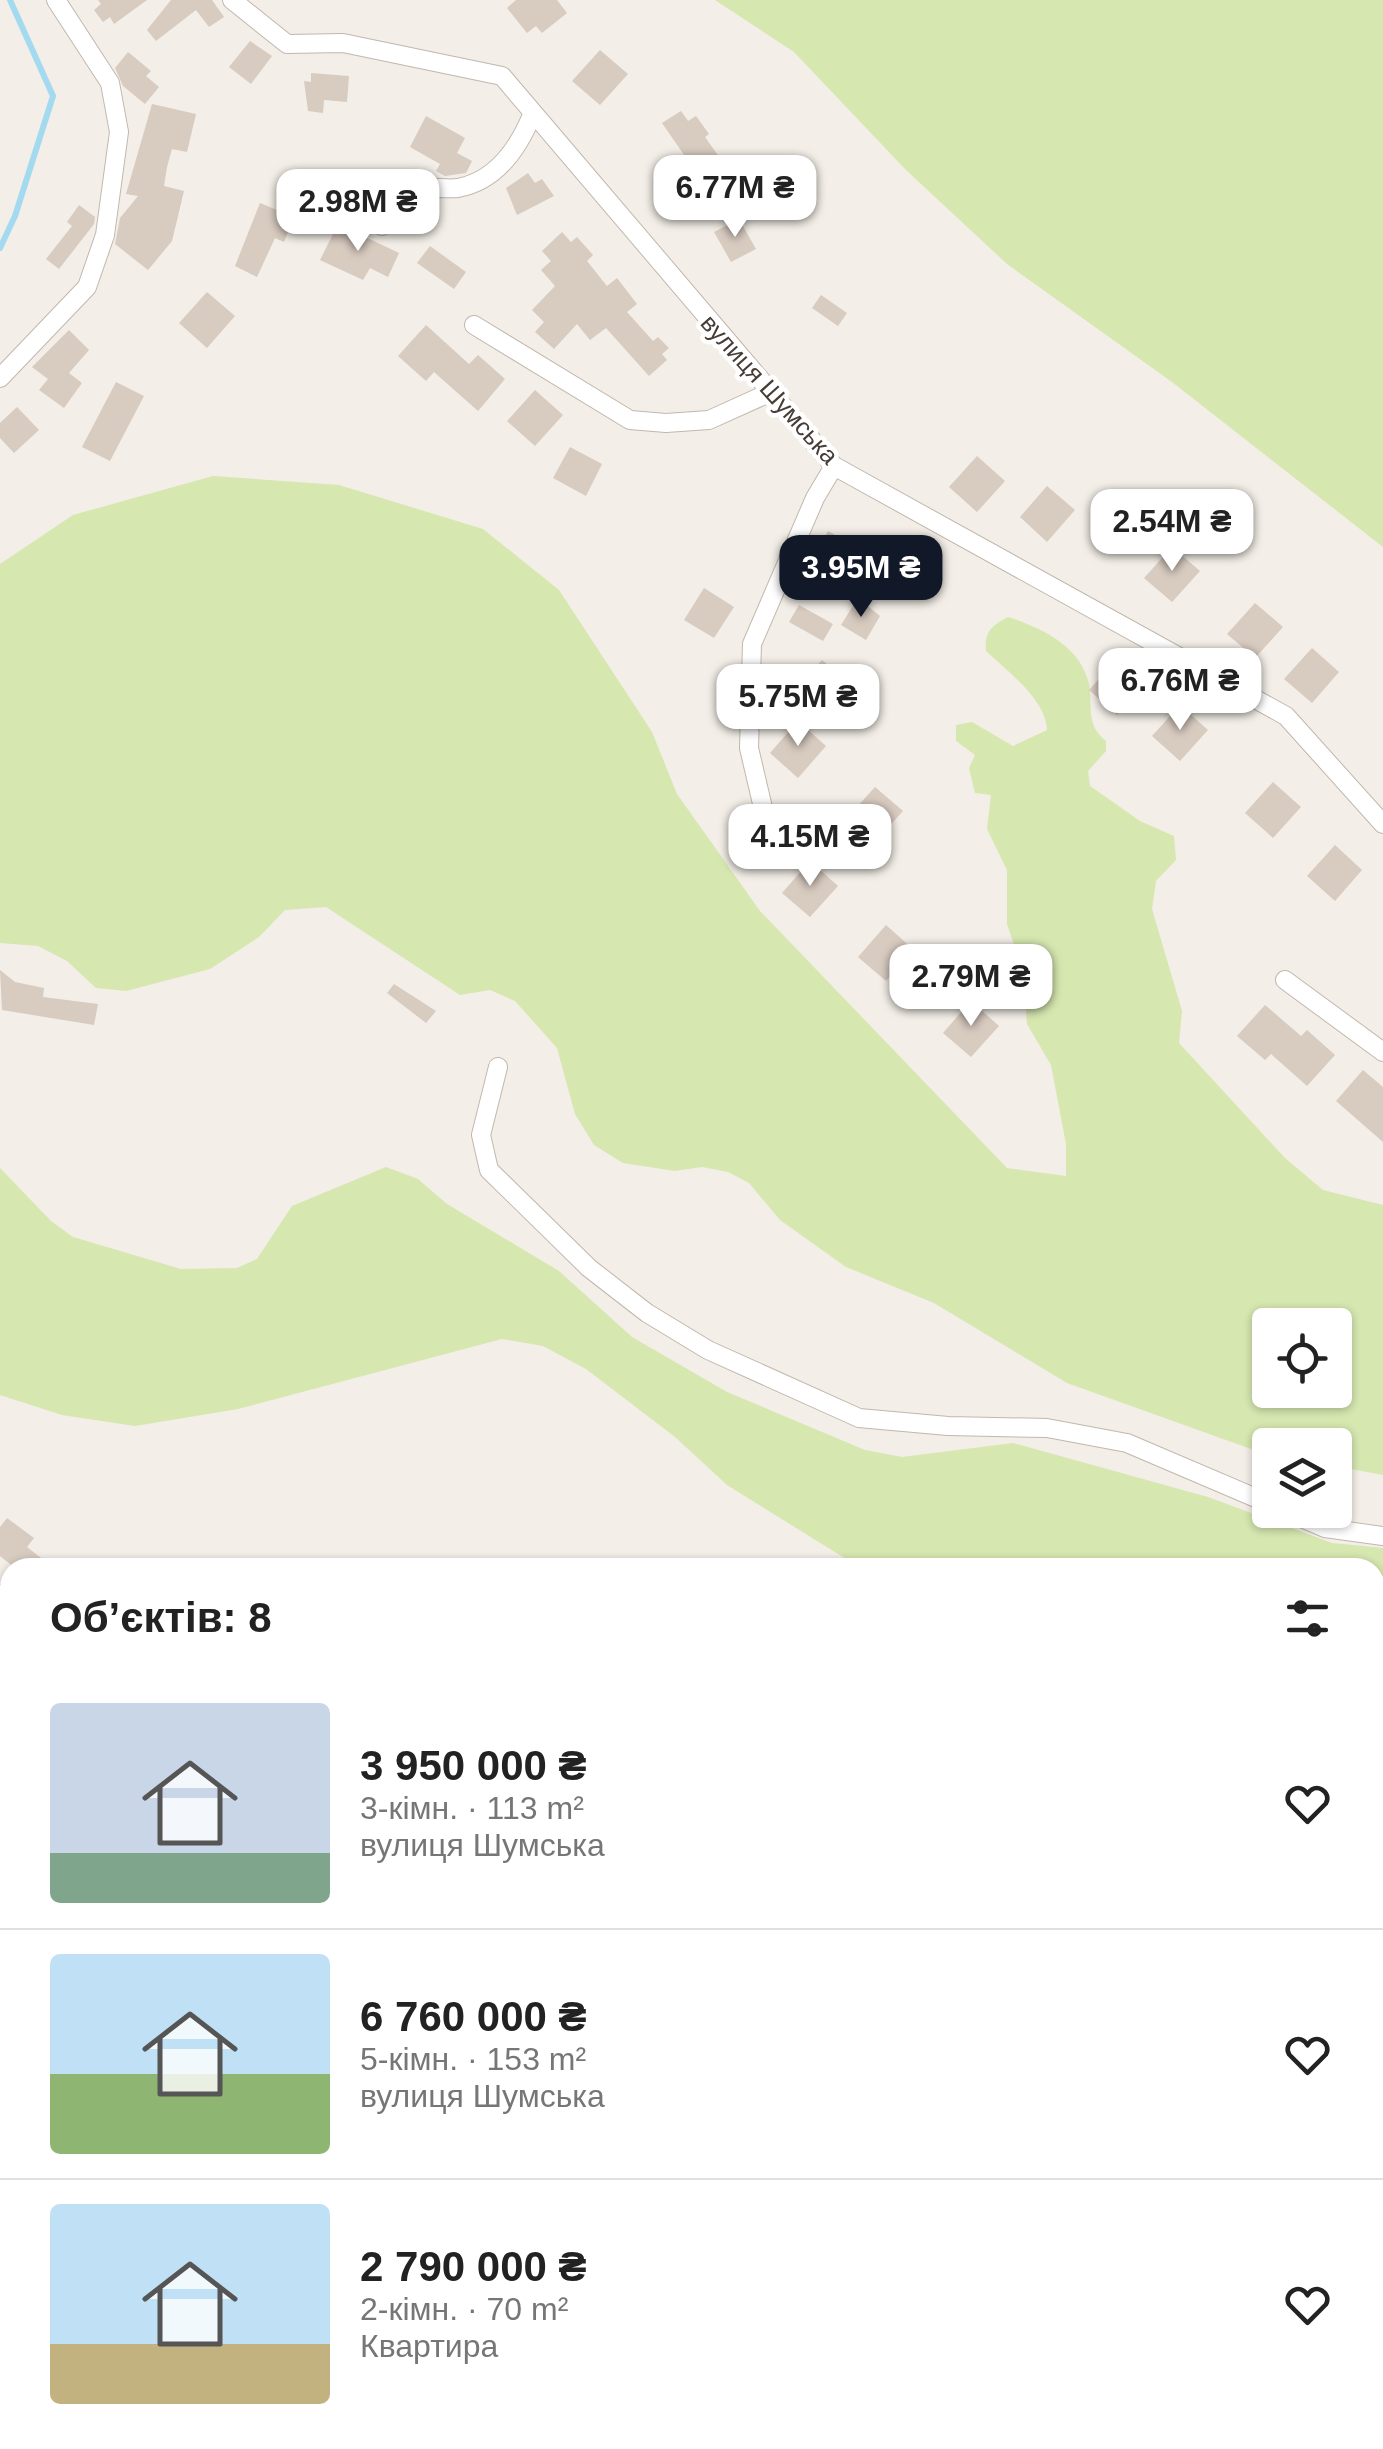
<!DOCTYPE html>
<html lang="uk">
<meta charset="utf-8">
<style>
body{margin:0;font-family:Arial,sans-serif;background:#f2f2f2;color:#222;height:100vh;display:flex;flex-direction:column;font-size:38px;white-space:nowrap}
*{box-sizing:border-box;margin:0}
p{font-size:32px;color:#767676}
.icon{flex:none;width:55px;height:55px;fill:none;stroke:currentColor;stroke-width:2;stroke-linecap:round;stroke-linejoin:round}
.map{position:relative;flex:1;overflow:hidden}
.drawer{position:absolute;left:0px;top:1558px;width:1385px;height:892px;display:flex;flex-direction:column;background:#fff;border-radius:30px 30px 0 0;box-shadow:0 2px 8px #0004}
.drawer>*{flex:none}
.tools{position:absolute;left:1252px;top:1308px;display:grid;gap:20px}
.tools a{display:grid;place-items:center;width:100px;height:100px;border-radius:10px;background:#fff;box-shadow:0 2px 8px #0004;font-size:50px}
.price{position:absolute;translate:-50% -85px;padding:0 22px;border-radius:20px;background:#fff;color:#222;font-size:32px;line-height:65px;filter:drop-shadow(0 2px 5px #0008)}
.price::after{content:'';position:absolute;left:50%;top:60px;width:30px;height:22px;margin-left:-15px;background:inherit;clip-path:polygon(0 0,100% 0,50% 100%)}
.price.selected{background:#111827;color:#fff}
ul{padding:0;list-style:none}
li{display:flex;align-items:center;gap:30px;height:250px;padding:0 50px}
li+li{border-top:2px solid #e0e0e0}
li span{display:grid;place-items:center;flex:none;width:280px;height:200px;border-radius:10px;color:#555}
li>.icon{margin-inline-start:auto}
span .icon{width:120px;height:120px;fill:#fffc;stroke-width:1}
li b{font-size:42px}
h2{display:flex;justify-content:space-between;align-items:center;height:120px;padding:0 50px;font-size:42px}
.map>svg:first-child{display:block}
</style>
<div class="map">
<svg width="1383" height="2449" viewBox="0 0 1383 2449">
<rect width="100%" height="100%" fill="#f3eee7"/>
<!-- green -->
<path fill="#d6e7b0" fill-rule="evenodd" d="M715,0H1383V547L1172,382L1007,264L906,170L794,52Z
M213,476L339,485L483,529L559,590L652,732L677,794L760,911L1007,1168L1066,1176V1144L1051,1065L1027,1024L1023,970L1007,924V870L987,829L991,795L975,793L969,768L975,755L956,741V725L972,722L1013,746L1047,730C1046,699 1007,671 986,651C984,632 992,625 1008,617C1040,627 1081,646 1089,684C1093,706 1085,725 1106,741V751L1088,771L1090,786L1140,821L1174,836L1176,860L1156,881L1152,909L1182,1011L1179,1043L1285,1158L1323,1190L1383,1205V1475L1335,1466V1445H1270V1453L1251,1449L1067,1383L934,1303L846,1267L780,1220L749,1183L728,1172L702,1167L675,1171L623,1163L594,1145L575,1114L557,1048L515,1001L490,990L460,995L326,907L285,910L259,937L210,969L126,991L96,988L67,961L38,946L0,943V564L73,515ZM1335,1325V1390H1270V1325Z
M386,1167L418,1179L447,1204L559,1271L632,1337L727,1392L865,1450L902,1457L1013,1443L1208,1497L1332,1543L1383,1548V1679H1375V1568L859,1567L727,1485L675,1437L586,1369L543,1346L502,1339L238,1409L135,1426L62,1415L0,1395V1168L51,1221L73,1237L181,1269L237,1268L257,1259L292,1206Z"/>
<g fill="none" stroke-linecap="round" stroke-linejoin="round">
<!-- stream -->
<path stroke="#a4daef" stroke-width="6" d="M0,248L15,216L53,96L10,0"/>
</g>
<!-- building -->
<path fill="#d8cbc0" d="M98,0H147L114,24L110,17L103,22L94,10L101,4Z
M171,0H212L224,17L209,27L196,10L156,41L147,30Z
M516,0H557L567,13L542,33L536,26L527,33L507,8Z
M250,41L272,56L251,84L229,67Z
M600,50L628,74L600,105L572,81Z
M128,52L151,71L146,76L159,87L145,104L123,86L115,68Z
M311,73L349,76L347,102L324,100L323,113L308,111L304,81L311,82Z
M152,104L196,114L187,152L172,149L167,167L164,186L184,191L172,241L148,270L115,244L120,218L138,196L126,194Z
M681,111L688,121L696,116L709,134L705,137L734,178L711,194L662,123Z
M426,116L465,138L457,153L472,161L466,173L445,176L436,171L440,164L410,147Z
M528,173L535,183L542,179L554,196L517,215L506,188Z
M260,203L294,217L284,242L275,238L257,277L235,266Z
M79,205L95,217L94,224L59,269L46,259L72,226L67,222Z
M739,219L756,249L731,262L714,232Z
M338,224L399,253L388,277L370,268L363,280L320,260Z
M562,232L571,242L577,237L593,255L587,261L607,286L617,278L637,304L627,312L653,341L658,337L669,348L662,354L667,360L649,376L606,328L590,340L577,324L554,349L535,332L544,322L532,310L555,286L541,270L551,261L542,251Z
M430,246L466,272L454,289L417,263Z
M207,292L235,316L207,348L179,323Z
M821,295L847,313L838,326L812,308Z
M426,325L469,364L478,355L505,379L478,411L434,372L426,381L398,356Z
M69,330L89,350L69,373L82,383L64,408L39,390L48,379L32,367Z
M116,382L144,396L110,461L82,447Z
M535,390L563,415L535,446L507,421Z
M17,407L39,430L14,453L0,438V423Z
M570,447L602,464L586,496L553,478Z
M977,456L1005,481L977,512L949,487Z
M1047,486L1075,510L1047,542L1020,517Z
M828,531L869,554L852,584L811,561Z
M1172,547L1200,571L1172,602L1144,578Z
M704,588L734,607L714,638L684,620Z
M858,598L880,616L866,640L841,625Z
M1255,603L1283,627L1255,658L1227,634Z
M799,605L833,624L823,641L789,622Z
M1312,648L1339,672L1312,703L1284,679Z
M1117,659L1145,683L1117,715L1089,690Z
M822,660L850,684L822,716L794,691Z
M1180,705L1208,730L1180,761L1152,736Z
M798,721L826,746L798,778L770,753Z
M1273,782L1301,807L1273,838L1245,813Z
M875,787L903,811L875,842L847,818Z
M1335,845L1362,870L1335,901L1307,876Z
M810,861L838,886L810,917L782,893Z
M886,925L914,950L886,981L858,957Z
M0,970L15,982L44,988L43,997L98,1004L94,1025L2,1010Z
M394,984L436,1011L426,1023L387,993Z
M971,1001L999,1026L971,1057L943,1033Z
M1265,1005L1301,1036L1307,1030L1335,1055L1307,1086L1271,1054L1265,1060L1237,1036Z
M1363,1070L1383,1087V1142L1336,1101Z
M7,1518L34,1538L27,1547L54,1568H15L0,1556V1527Z"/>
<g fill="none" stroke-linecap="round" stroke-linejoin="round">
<defs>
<path id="minor" d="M232,0L287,44L343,43L502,76L834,466L1286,716L1383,824
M382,226C390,214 398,198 412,191C426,184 442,190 458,188C496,181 518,149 532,115
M474,325L630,420L666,423L709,420L771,392
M0,378L87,287L105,235L119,132L110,83L56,0
M764,812L749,748L752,644L815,498L834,466
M1285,980L1383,1052
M498,1067L481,1135L489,1170L589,1268L647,1313L708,1350L859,1418L948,1426L1047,1428L1127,1443L1270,1504
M1283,1510L1325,1528L1383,1536
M0,1594L10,1595
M1375,1704L1383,1703
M0,1946L10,1955
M1375,2024L1383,2042
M0,2131L10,2124
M1375,2193H1383
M1375,2341L1383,2330
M0,2363L10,2365
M521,2440L547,2449
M966,2440L974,2449
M1194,2440L1202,2449
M597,2449L598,2440
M1298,2449L1305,2440"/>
</defs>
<!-- minor casing -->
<use href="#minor" stroke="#c2b7ad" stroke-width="20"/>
<!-- minor -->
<use href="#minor" stroke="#fff" stroke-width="18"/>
</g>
<g text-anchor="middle" stroke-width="9" stroke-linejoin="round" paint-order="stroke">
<!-- street labels -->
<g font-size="25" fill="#463e36" stroke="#fff">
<text transform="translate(770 389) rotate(48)" y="9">вулиця Шумська</text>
</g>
</g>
</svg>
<div class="tools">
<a><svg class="icon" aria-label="locate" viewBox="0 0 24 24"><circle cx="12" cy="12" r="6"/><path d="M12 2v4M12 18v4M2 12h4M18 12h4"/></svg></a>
<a><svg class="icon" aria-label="layers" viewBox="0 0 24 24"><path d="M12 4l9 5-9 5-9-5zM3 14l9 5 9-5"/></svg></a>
</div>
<b class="price" style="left:735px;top:240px">6.77M ₴</b>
<b class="price" style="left:358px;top:254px">2.98M ₴</b>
<b class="price" style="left:1172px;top:574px">2.54M ₴</b>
<b class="price selected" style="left:861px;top:620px">3.95M ₴</b>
<b class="price" style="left:1180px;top:733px">6.76M ₴</b>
<b class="price" style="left:798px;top:749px">5.75M ₴</b>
<b class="price" style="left:810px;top:889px">4.15M ₴</b>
<b class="price" style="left:971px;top:1029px">2.79M ₴</b>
<section class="drawer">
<h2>Об’єктів: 8<svg class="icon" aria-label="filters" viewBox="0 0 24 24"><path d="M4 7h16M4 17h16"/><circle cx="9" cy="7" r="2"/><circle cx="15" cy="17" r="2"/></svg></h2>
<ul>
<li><span style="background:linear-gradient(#c9d6e8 75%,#7fa58c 0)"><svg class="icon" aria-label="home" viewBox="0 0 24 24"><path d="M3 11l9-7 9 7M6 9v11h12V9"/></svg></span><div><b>3 950 000 ₴</b><p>3-кімн. · 113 m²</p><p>вулиця Шумська</p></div><svg class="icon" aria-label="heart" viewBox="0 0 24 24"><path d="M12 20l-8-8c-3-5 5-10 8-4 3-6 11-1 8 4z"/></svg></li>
<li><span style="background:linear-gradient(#bfe0f5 60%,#8fb573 0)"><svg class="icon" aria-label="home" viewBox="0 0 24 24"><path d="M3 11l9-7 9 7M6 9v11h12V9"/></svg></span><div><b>6 760 000 ₴</b><p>5-кімн. · 153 m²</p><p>вулиця Шумська</p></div><svg class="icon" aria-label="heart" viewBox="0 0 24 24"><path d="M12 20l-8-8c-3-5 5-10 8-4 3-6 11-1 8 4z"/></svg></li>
<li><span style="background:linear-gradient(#bfe0f5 70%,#c2b280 0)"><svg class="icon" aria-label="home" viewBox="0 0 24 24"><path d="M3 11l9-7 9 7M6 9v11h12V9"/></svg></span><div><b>2 790 000 ₴</b><p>2-кімн. · 70 m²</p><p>Квартира</p></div><svg class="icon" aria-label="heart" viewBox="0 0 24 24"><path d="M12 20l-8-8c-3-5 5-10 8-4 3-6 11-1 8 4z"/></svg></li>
</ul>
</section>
</div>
